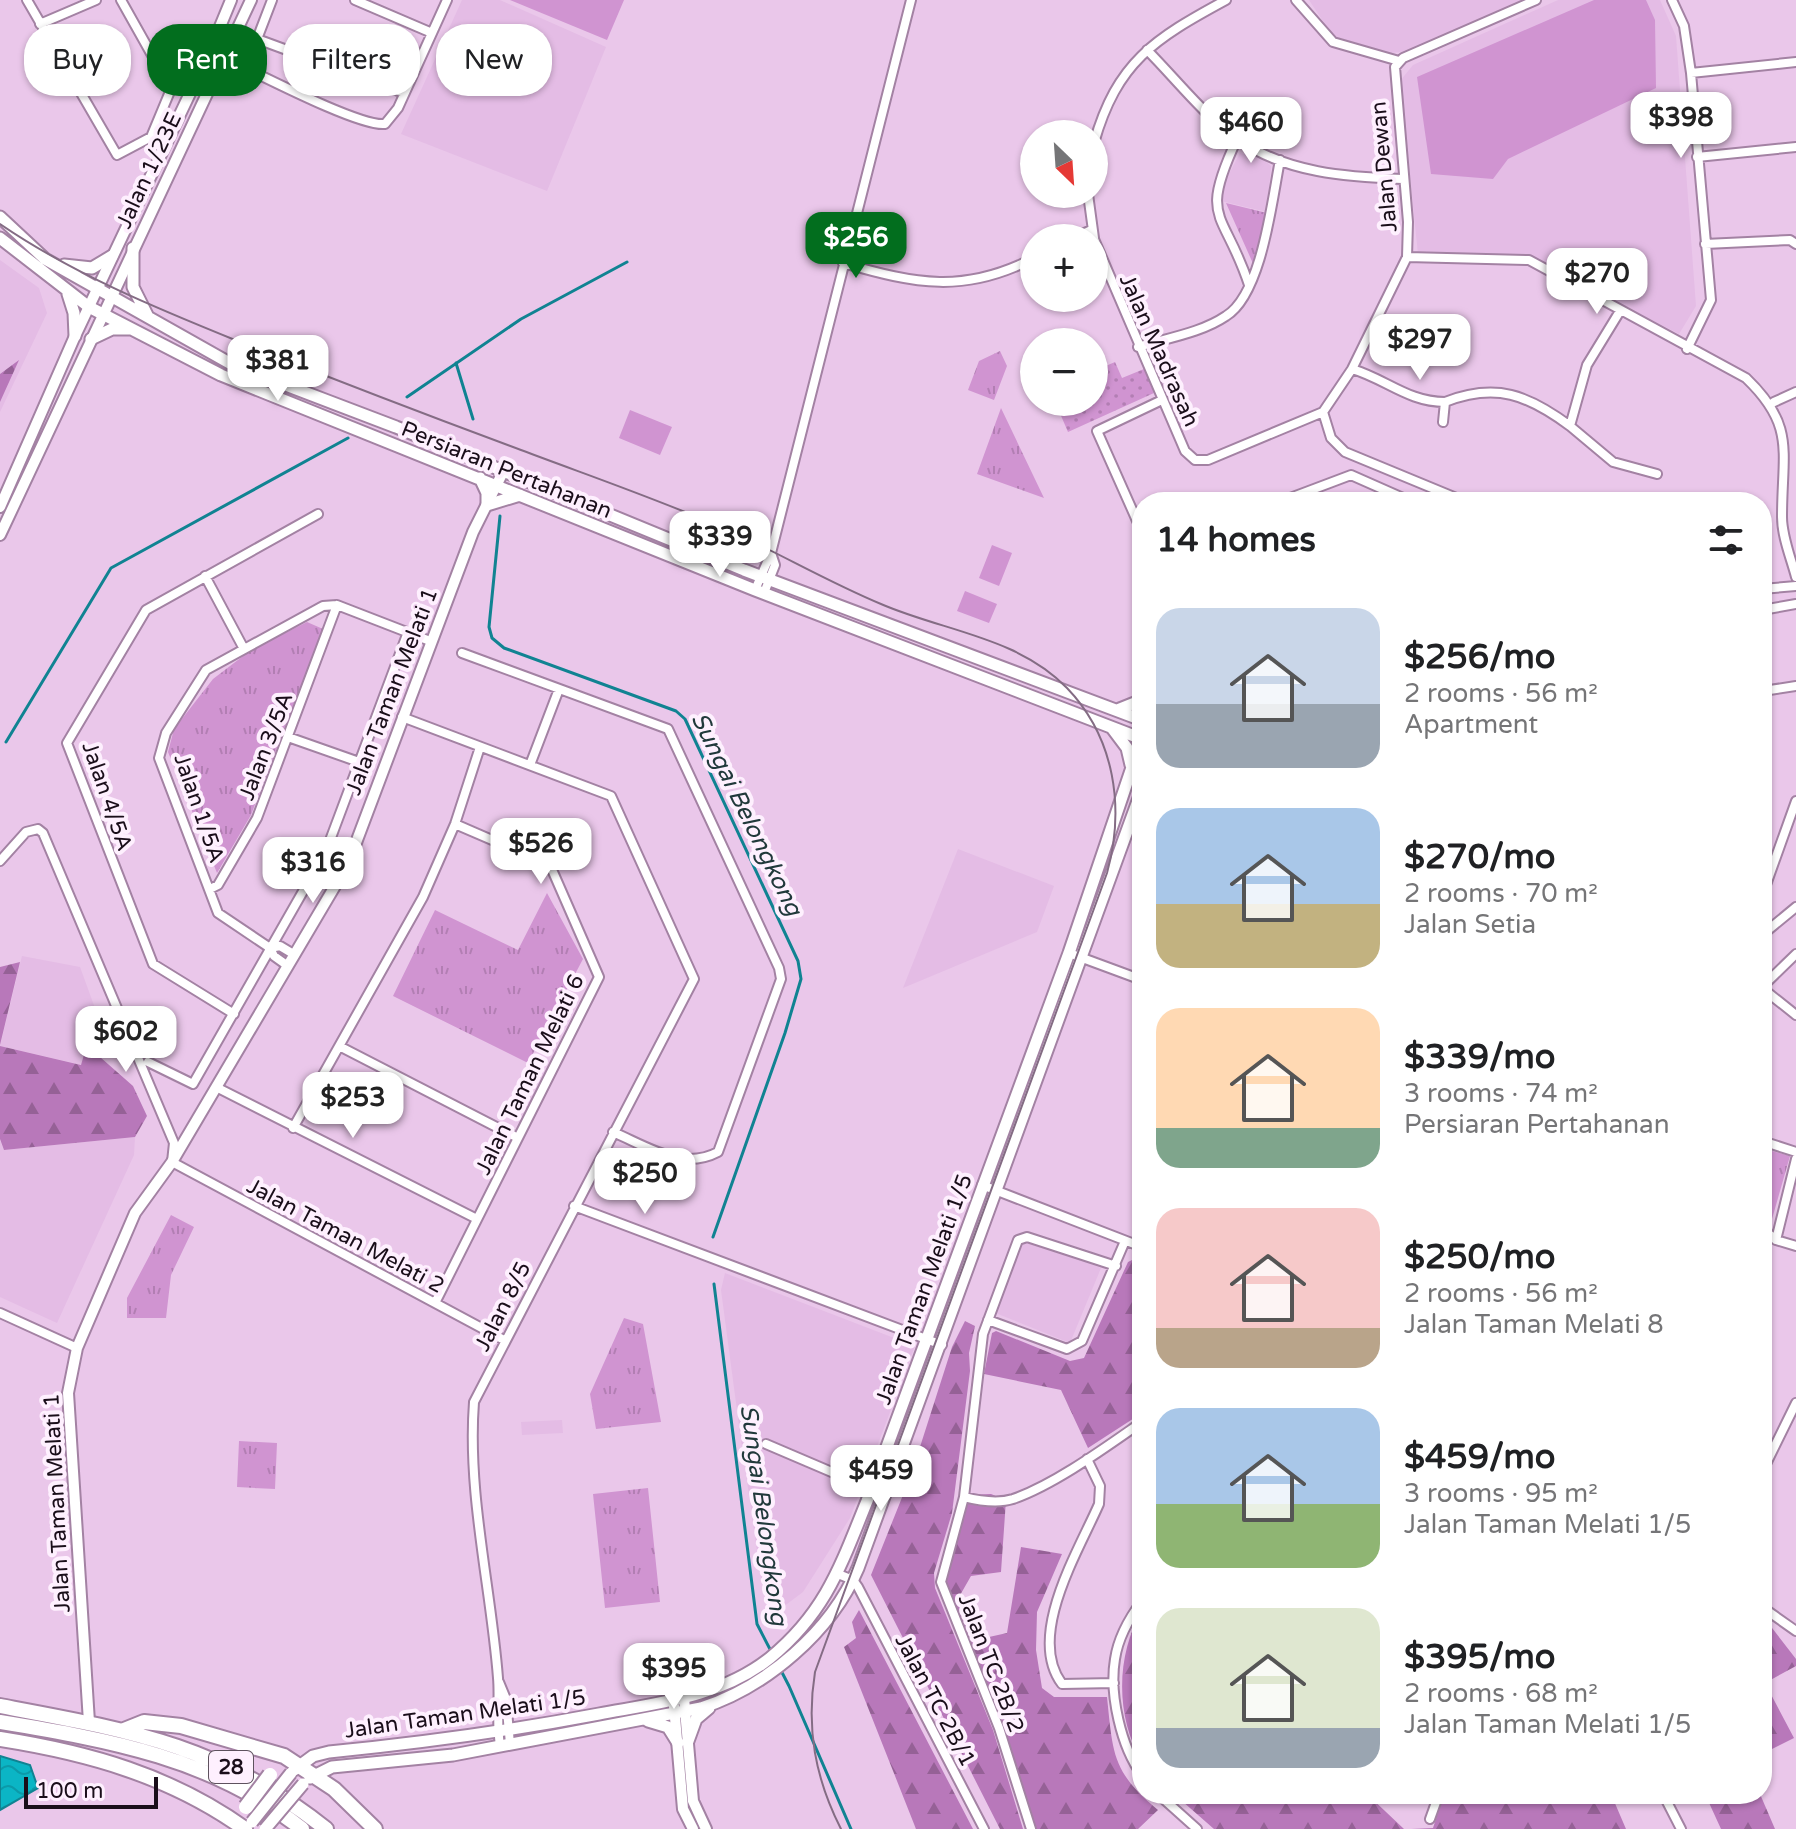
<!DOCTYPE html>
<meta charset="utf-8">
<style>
body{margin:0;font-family:"Varela Round",sans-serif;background:#f6f6f6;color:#202124;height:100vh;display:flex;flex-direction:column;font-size:30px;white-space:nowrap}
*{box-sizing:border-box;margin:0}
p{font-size:26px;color:#757577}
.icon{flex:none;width:44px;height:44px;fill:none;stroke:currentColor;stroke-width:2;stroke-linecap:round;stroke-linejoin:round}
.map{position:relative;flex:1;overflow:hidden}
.side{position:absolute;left:1132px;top:492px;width:640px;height:1312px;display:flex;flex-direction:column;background:#fff;border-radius:32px;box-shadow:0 2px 6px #0004}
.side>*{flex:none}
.banner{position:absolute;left:24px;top:24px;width:760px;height:72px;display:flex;gap:16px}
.needle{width:52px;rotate:155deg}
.fabs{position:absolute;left:1020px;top:120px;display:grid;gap:16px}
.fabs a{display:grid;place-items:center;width:88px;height:88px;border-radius:50%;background:#fff;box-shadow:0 2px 6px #0004;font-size:40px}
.scale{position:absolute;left:24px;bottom:20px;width:134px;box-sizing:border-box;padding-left:8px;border:4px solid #1a0e1a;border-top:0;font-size:22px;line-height:28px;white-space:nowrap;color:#1a0e1a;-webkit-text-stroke:6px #fef0fe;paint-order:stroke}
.price{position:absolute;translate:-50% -68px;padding:0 18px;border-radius:16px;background:#fff;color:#222;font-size:26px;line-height:52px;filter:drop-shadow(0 2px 4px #0008)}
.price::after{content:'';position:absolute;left:50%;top:48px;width:24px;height:18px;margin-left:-12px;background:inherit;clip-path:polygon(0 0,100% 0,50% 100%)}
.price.on{background:#026e1e;color:#fff}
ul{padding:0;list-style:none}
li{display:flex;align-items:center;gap:24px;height:200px;padding:0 24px}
li span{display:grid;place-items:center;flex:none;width:224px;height:160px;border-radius:24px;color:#555}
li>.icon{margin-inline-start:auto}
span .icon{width:96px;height:96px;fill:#fffc;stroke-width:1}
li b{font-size:34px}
h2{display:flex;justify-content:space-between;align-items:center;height:96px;padding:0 24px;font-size:34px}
.chip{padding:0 28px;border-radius:32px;background:#fff;box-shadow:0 2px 6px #0004;font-size:28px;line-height:72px}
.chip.on{background:#026e1e;color:#fff}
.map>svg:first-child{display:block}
</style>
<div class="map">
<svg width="1796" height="1829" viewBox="0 0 1796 1829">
<defs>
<pattern id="grass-dots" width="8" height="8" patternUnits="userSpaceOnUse" patternTransform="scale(2)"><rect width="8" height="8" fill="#d094d1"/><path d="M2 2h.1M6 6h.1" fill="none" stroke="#b27eb3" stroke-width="1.8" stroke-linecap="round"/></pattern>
<pattern id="forest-firs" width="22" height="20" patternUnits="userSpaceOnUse" patternTransform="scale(2)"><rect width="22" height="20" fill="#b878ba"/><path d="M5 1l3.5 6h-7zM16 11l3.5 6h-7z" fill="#956196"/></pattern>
<pattern id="park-tufts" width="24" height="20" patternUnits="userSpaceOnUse" patternTransform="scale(2)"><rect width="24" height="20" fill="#d094d1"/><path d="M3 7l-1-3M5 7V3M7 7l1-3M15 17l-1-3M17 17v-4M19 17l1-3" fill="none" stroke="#b27eb3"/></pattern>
<pattern id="water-waves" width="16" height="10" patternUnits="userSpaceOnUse" patternTransform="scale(2)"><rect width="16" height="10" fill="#0bb5c5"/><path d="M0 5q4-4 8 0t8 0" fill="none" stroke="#0b9aa9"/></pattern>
</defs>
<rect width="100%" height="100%" fill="#eac7ea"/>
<!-- built -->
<path fill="#e4bce5" d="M462,0H500L606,47L547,191L401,134Z
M1309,0H1523L1411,51L1391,53L1333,36Z
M1558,0H1660L1676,36L1696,306L1679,334L1530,257L1418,254L1400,81L1413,65Z
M1240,153L1263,159L1271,166L1267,212L1221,201L1220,191Z
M0,260L39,288L47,313L0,412Z
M958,849L1054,886L1037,932L903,988Z
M22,956L80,967L96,1011L82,1065L0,1046Z
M135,1137L134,1155L57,1323L0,1297V1140L4,1150Z
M1019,1234L1101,1268L1070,1343L988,1310Z
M725,1273L915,1346L850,1518L803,1592L771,1616L763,1592L740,1433L721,1290Z
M562,1420L563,1433L522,1435L521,1422Z"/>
<!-- grass -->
<path fill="url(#grass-dots)" d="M1115,362L1122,378L1144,369L1154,393L1068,432L1056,404L1094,402V371Z"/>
<!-- forest -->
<path fill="url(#forest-firs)" d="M19,360L0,402V374Z
M20,962L0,1045V967Z
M90,1034L100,1057L133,1086L147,1116L135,1137L4,1150L0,1139V1046L81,1065Z
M1142,1255V1413L1088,1448L1061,1390L984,1374L992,1333L996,1331L1070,1361L1084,1358L1128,1262Z
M965,1321L975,1326L969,1353L970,1371L952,1513L934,1573L935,1588L993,1730L1023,1829H1000L871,1575L911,1475L952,1347Z
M991,1494L1006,1500L1001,1572L971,1576L959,1597L968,1628L989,1637L1007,1633L1021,1547L1062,1554L1037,1612L1036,1650L1042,1688L1054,1697H1107C1113,1754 1112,1772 1158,1810L1138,1829H1035L941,1573L964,1495Z
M859,1610L973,1829H916L844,1647L856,1638L852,1622Z
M1142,1611V1761C1115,1717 1116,1654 1142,1611Z
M1762,1615L1796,1659V1666L1765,1683L1794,1738L1762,1754Z
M1174,1794H1367L1404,1829H1214Z
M1444,1794H1611L1626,1829H1411L1433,1828Z
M1705,1794H1760L1775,1829H1721Z"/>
<!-- park -->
<path fill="url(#park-tufts)" d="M1226,203L1267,213L1255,268Z
M1000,351L1007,366L994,400L968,390L979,361Z
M1001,408L1044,498L977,474Z
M307,622L323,629L251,815L217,873L168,752L174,729L213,679L251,650Z
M547,893L583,959L528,1063L393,996L435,910L518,950Z
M1762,1148L1790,1156L1770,1226L1762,1219Z
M171,1215L194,1227L171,1275L166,1318H127V1298Z
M624,1318L643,1324L661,1422L596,1429L590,1394Z
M239,1441L277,1443L275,1489L237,1487Z
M648,1488L660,1602L605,1608L593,1494Z"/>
<!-- garden -->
<path fill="#d094d1" d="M510,0H624L607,40Z
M1594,0H1646L1655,20L1656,88L1508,159L1493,179L1431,174L1417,77Z
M630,410L672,427L660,455L619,438Z
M992,545L1012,553L999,586L979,578Z
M965,591L997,604L989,623L957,611Z"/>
<!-- water -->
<path fill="url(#water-waves)" stroke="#108392" stroke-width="2" d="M0,1756L30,1765L38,1788L0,1810Z"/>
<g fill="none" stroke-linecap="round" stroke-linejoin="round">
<!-- stream -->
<path stroke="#108392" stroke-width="3" d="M456,363L473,419
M407,397L521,319L627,262
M500,516L489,627L492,638L504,648L676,711L685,719L798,961L801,979L785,1033L713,1237
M6,742L111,568L348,438
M714,1284L757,1624L789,1686L851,1829"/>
<defs>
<path id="minor" d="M27,0L117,155L151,137L171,89L121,0
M272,0L257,39L404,93
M355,0L432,33
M1296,0L1333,42L1399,61
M1672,0L1684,26L1691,73L1711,300L1687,349
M40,24L96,0
M1147,50C1176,79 1205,117 1239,140C1287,173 1346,177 1403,179
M210,51C244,66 357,127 385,124L398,108L447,0
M1691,73L1796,62
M1237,139C1198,222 1224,209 1249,285
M1094,143C1117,62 1154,39 1226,0
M1697,157L1796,147
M1088,194L1094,238
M1074,238L1091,230
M1094,239L1185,451L1195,460H1208L1323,412L1352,369L1407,257L1408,222L1395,67L1403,58L1536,0
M1705,244L1790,240L1796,244
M1407,257L1529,260L1746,378C1796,426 1782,451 1782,517C1782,537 1791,558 1796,577
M843,263C916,284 964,294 1034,258
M1620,311L1587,365L1570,426L1613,462L1657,474
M1138,347C1167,338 1201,333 1226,316C1262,294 1272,200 1280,160
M1352,369C1386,379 1408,402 1445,402L1443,422
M1445,402C1496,382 1528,395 1570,426
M1774,402L1796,392
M1323,412L1331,438L1345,452L1466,502
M1282,501L1351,475L1412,502
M1142,532L1097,431L1162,400
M205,576L244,649
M1762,589L1796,586
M755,590L771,553L911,0
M764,593L775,565L771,553
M1762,610L1796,604
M462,653L668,729L779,968L781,979L718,1152C682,1171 648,1147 613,1132
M1762,681V716
M1763,691L1796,686
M402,717L611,796L694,979L474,1402C467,1494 491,1587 498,1678C500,1700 496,1722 500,1745
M288,737L359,762
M530,765L559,689
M0,861L26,832L38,829L43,833L174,1143L172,1162L504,1340
M210,889L218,885L257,818L337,605
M1762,896L1796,801
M1762,935L1796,907
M270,948L280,946L295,955
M1069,953L1142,980
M288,966L274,956L270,948L218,913L159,758L166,733L206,670L323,606L337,605L430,641
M1762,987L1796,954
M1762,988L1796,1015
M234,1014L153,964L67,743L146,610L318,514
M341,1047L518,1138
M148,1062L193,1084L326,851L408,632
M216,1087L477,1219
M293,1128L423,897L455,824L480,747
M1762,1141L1796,1152
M982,1185L1142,1247
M574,1206L942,1345
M1762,1228L1776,1240L1796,1246
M1776,1240L1796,1159
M435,1303L599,977L550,865L455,824
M0,1313L77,1348
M988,1320L1067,1349L1082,1341L1125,1241
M766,1444L855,1482
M1087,1459L1100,1486L1099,1504C1078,1552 1026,1636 1062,1684L1114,1683
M1762,1472L1796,1403
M964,1497C980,1501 997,1504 1013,1499C1054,1485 1106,1447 1142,1422
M838,1574L853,1580L858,1587L984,1829
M1142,1601C1130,1617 1118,1639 1115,1659C1109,1694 1121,1747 1142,1775
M1762,1607L1796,1631
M499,1682L506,1699L510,1744
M1158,1794L1197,1829
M1663,1794L1681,1829
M1430,1819L1439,1794
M1031,1829L999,1728L941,1582L964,1497L983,1334L1018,1240L1027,1237L1116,1266"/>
<path id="tertiary" d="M0,507L75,336L210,51L231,0
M0,535L251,0
M684,1698L693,1801L706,1829
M674,1706L683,1809L693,1829
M89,1722L68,1393L77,1348L135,1213L172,1162L348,864L473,532L503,472"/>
<path id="secondary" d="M0,217L45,259L233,365L396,427L744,570L1142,720
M0,238L89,307L221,375L755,590L1142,739
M133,248V287L147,315
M64,265L92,268L112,256
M68,294L74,313L75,336
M91,339L112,329H129
M480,478L487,493V505L520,495
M1117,710L1142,700
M1112,728L1127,748L1131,765
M648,1721L668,1727L678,1743
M688,1741L696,1719L709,1708
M294,1770L313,1756L329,1752C420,1743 509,1731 599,1714C658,1703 721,1697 770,1658C826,1612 841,1565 867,1501L1069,953L1142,738
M310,1778L332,1767L453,1755L701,1708C766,1687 831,1632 858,1568L1142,790"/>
<path id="trunk" d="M0,1706C128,1730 221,1745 326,1829
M0,1722C109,1740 213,1758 302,1829
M124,1730L144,1722L181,1726L284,1756L334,1789L375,1829
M0,1739C89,1753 171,1776 245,1829"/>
</defs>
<!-- minor casing -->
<use href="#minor" stroke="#a382a3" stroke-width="12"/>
<!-- tertiary casing -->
<use href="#tertiary" stroke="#a382a3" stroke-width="14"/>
<!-- secondary casing -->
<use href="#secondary" stroke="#a382a3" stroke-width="15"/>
<!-- trunk casing -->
<use href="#trunk" stroke="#a382a3" stroke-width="18"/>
<!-- minor -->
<use href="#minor" stroke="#fff" stroke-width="8"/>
<!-- tertiary -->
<use href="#tertiary" stroke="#fff" stroke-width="10"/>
<!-- secondary -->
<use href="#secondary" stroke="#fff" stroke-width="11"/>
<!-- trunk -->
<use href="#trunk" stroke="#fff" stroke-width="14"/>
<!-- tram -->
<path stroke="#846c84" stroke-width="2" d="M0,224C75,275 156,308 240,342C333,379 427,415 521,450C590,476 660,500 726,529C779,553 828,582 881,604C943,631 1018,637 1067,688C1115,738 1125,808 1107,873L815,1672C806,1728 815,1778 841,1829"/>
<defs>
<path id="secondary-bridge" d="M252,1822L291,1773
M265,1829L303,1784"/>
<path id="trunk-bridge" d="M246,1807L270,1775"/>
</defs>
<!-- secondary-bridge casing -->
<use href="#secondary-bridge" stroke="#a382a3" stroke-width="15" stroke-linecap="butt"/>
<!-- trunk-bridge casing -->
<use href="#trunk-bridge" stroke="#a382a3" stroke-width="18" stroke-linecap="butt"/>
<!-- secondary-bridge -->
<use href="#secondary-bridge" stroke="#fff" stroke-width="11"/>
<!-- trunk-bridge -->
<use href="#trunk-bridge" stroke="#fff" stroke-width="14"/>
</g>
<g text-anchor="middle" stroke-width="8" stroke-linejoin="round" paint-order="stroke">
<!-- shield labels -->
<rect fill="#fef0fe" stroke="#5e525e" stroke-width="2" x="209" y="1751" width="44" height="32" rx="6"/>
<g font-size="20" font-weight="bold" fill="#1a0e1a">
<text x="231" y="1774">28</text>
</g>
<!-- street labels -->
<g font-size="22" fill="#1a0e1a" stroke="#fef0fe">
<text transform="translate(1383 167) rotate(-95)" y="8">Jalan Dewan</text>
<text transform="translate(148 170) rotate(-65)" y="8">Jalan 1/23E</text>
<text transform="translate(1160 350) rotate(66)" y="8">Jalan Madrasah</text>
<text transform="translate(507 469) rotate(22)" y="8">Persiaran Pertahanan</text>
<text transform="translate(391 691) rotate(-69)" y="8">Jalan Taman Melati 1</text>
<text transform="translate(265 746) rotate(-69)" y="8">Jalan 3/5A</text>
<text transform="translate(108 796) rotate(71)" y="8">Jalan 4/5A</text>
<text transform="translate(200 808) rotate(71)" y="8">Jalan 1/5A</text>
<text transform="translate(529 1074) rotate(-64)" y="8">Jalan Taman Melati 6</text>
<text transform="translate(346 1235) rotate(28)" y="8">Jalan Taman Melati 2</text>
<text transform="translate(923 1289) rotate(-70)" y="8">Jalan Taman Melati 1/5</text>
<text transform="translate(502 1306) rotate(-63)" y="8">Jalan 8/5</text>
<text transform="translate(56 1503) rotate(-93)" y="8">Jalan Taman Melati 1</text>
<text transform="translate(992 1663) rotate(69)" y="8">Jalan TC 2B/2</text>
<text transform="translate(936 1700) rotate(62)" y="8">Jalan TC 2B/1</text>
<text transform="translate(465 1713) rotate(-8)" y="8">Jalan Taman Melati 1/5</text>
</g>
<!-- water labels -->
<g font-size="24" font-style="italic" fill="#21393b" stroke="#fef0fe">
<text transform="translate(747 814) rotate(64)" y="8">Sungai Belongkong</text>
<text transform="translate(764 1515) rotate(82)" y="8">Sungai Belongkong</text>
</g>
</g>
</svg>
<div class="fabs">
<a><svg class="needle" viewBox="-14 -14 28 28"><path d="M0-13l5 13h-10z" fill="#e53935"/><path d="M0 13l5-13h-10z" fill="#757577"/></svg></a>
<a>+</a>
<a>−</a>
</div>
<div class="scale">100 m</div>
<b class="price" style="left:1681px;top:160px">$398</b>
<b class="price" style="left:1251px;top:165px">$460</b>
<b class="price on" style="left:856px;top:280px">$256</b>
<b class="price" style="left:1597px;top:316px">$270</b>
<b class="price" style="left:1420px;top:382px">$297</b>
<b class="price" style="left:278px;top:403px">$381</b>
<b class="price" style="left:720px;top:579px">$339</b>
<b class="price" style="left:541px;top:886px">$526</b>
<b class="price" style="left:313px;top:905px">$316</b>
<b class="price" style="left:126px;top:1074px">$602</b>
<b class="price" style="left:353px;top:1140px">$253</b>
<b class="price" style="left:645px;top:1216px">$250</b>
<b class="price" style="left:881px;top:1513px">$459</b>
<b class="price" style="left:674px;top:1711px">$395</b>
<div class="banner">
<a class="chip">Buy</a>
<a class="chip on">Rent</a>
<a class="chip">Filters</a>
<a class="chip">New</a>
</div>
<section class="side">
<h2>14 homes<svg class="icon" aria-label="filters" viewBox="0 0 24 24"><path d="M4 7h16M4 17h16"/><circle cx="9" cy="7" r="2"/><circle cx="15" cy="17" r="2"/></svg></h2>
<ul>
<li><span style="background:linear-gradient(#c9d6e8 60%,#9aa5b1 0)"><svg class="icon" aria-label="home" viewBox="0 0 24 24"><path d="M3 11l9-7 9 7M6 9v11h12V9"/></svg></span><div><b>$256/mo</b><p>2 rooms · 56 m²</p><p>Apartment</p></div></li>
<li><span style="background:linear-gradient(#a9c7e8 60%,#c2b280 0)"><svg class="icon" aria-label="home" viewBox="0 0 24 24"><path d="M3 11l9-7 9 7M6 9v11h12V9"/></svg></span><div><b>$270/mo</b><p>2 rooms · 70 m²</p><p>Jalan Setia</p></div></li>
<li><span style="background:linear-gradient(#ffd9b3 75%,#7fa58c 0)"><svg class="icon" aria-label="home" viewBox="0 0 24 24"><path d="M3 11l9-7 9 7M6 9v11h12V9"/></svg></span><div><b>$339/mo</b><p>3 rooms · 74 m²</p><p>Persiaran Pertahanan</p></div></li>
<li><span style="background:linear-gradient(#f6c9c9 75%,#b9a48a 0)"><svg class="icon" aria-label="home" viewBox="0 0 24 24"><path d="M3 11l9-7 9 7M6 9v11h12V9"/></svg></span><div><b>$250/mo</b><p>2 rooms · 56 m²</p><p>Jalan Taman Melati 8</p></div></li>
<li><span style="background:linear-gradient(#a9c7e8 60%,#8fb573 0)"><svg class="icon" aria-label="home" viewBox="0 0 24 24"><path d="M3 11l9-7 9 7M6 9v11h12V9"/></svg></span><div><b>$459/mo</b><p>3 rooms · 95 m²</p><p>Jalan Taman Melati 1/5</p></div></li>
<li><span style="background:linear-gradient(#dfe7d0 75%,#9aa5b1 0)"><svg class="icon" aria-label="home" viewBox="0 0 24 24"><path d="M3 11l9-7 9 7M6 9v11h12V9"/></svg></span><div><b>$395/mo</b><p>2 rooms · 68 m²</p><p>Jalan Taman Melati 1/5</p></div></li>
</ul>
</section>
</div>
